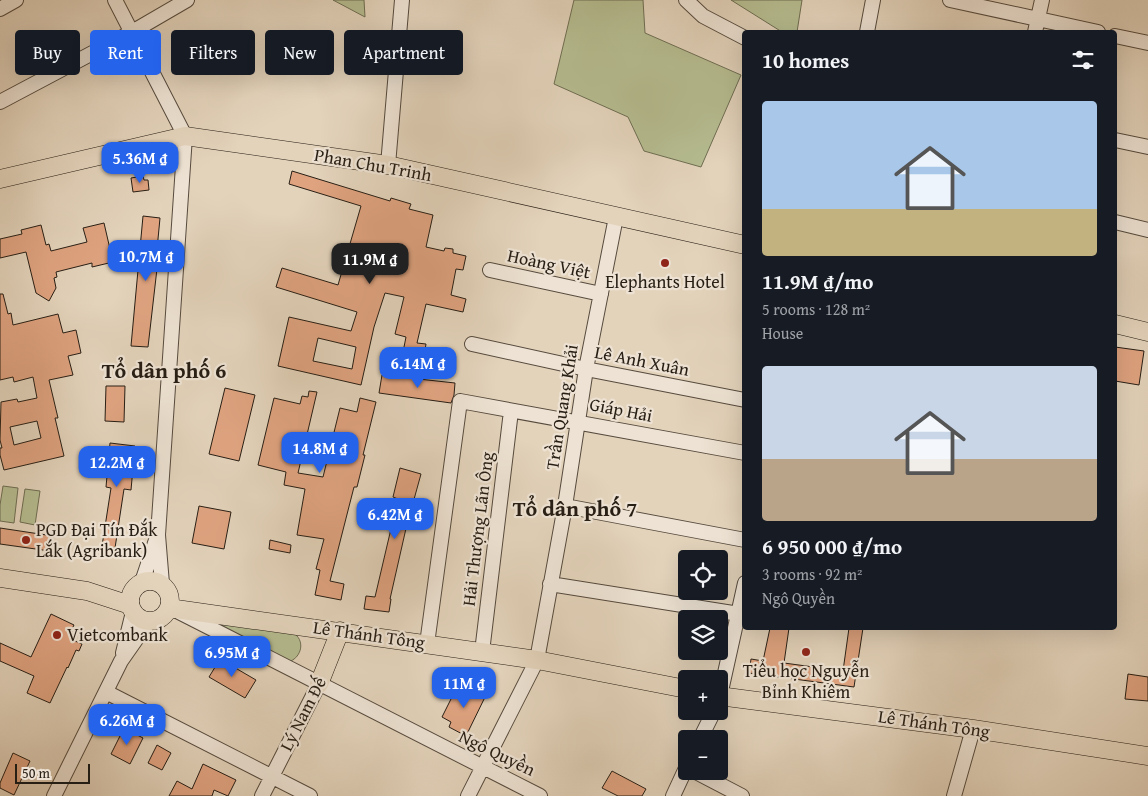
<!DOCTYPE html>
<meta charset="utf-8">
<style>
body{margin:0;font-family:"Gentium Book Plus",serif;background:#242831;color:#f1f3f6;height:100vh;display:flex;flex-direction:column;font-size:19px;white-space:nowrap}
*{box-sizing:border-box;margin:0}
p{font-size:16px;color:#9ea1a6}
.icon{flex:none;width:28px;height:28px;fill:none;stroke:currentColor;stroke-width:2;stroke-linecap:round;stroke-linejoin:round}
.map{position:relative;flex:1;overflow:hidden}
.side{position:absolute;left:742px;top:30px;width:375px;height:600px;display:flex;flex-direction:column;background:#171b24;border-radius:5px;box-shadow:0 5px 20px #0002}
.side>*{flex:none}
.top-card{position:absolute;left:15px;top:30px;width:475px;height:45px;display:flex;gap:10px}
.tools{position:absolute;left:678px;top:550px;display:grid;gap:10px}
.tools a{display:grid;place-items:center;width:50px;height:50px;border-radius:5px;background:#171b24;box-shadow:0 5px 20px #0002;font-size:25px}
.scale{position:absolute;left:15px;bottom:12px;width:75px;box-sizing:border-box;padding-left:5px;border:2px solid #271e14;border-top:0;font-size:14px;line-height:18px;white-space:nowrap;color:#271e14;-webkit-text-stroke:4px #ede2d3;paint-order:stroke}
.price{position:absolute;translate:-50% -42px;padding:0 11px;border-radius:10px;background:#2563eb;color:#fff;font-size:16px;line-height:32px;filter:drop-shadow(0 1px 2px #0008)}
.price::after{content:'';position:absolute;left:50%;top:30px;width:15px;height:11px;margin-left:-8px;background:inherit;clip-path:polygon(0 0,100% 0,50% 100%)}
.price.current{background:#222;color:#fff}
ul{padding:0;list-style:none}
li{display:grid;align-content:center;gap:10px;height:265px;padding:0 20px}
li span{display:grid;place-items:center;height:155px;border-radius:5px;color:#555}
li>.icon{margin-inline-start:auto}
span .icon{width:90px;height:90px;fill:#fffc;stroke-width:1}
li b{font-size:21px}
h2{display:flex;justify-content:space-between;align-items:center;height:60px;padding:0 20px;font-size:21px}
.chip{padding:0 18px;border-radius:5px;background:#171b24;box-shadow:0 5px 20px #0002;font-size:18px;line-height:45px}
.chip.current{background:#2563eb;color:#fff}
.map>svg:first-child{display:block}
</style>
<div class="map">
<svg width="1148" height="796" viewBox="0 0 1148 796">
<rect width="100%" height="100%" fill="#e3d3bb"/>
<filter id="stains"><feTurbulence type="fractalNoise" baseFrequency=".004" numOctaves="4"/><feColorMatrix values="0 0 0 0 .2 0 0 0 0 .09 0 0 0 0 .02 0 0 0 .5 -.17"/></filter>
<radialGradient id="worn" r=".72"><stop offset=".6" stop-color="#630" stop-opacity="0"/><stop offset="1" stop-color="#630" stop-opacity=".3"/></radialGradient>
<!-- green -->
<path fill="#b5bc90" stroke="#6e6d52" d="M333,0H364L365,17Z
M574,0H643L645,33L741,75L701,167L644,151L628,117L554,84Z
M731,0H802L797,32H782Z
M3,486L18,488L14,523L0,521V505Z
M25,489L40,491L35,525L20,522Z
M175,609L295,634C306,643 300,659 288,662Z"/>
<!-- building -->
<path fill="#dfa380" stroke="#271e14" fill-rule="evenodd" d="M292,171L390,201L391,198L411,204L409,209L433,215L426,247L444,251L445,248L453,249V253L466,256L463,270L456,269L451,295L466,299L463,312L426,304L417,343L426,344L424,356L403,352L406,337L395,334L404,297L385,293L374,327L361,385L278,366L289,317L351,331L357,312L276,287L282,268L338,285L361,206L289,184ZM318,338L356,347L352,369L313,361Z
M143,176L144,180H148L149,190L133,192L131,178Z
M143,216L160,218L156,260H158L148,347L131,346Z
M104,223L113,262L92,267V263L56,272L57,277L54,278L56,288L49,301L36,293L26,252L0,258V239L22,234L21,230L41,225L46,245L49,244L51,251L87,242L83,228Z
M0,294H3L8,314L11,313L13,325L58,314L63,333L76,330L81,353L68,356L73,375L49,380L58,418H55L64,456L4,470L0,455V448H2L0,440L1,402L17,399L18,402L37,398L33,377L14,382L13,377L0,380ZM37,421L41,438L14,445L10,427Z
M1115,347L1144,351L1139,385L1115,381Z
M382,375L455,383L454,395L451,403L379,393Z
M106,386H125L124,422L105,421Z
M225,388L255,395L239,461L209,454Z
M309,391L317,392L298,473L323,477L340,408L357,412L360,398L376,402L363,455H365L357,487H354L330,581L344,584L341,600L315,595L320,570L316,569L324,539L297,535L305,489L284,485L286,472L258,465L274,398L300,404L302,396L308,397Z
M110,443L135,446L131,490L124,489L115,548L102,546L111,488L106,487Z
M400,468L421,474L413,503L412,502L390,599H391L389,612L364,609L366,596L375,597L398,499L393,497Z
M199,506L231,512L224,549L192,543Z
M0,528L53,536L50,551L0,544Z
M270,540L291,545L290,553L269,549Z
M51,614L74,625L72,629L75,641L82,644L79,651L76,650L68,668L67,667L50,703L27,693L34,676L0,661V643L31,657Z
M770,628H789L784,663L843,671L849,628H863L854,687L749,673L751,659L763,661Z
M220,659L256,680L245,698L209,677Z
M1128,674L1148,677V701L1125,699Z
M472,686L487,693L466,736L449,727L451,722L442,717L457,687L469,693Z
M124,728L143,738L130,764L111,754Z
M157,745L171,753L162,770L148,763Z
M13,753L30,761L14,795L0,788V783Z
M203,764L236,780L228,796L214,790L212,796H169L177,781L192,789Z
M612,771L646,789L642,796H618L602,788Z"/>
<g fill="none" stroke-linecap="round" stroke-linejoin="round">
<defs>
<path id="minor" d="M115,0L185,136L158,535L162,584
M686,0L703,16L745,38
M950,0L1098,32
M0,9L16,0
M867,32L873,0
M1035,32L1042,0
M1115,36L1148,43
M0,102L132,32L187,0
M1115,140L1148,147
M388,165L402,0
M1115,222L1148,230
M490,270L601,294
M472,344L586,369L745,400
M565,506L745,540
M142,582L156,540
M550,584L739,614
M179,612L540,796
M427,644L460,401L745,453
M482,652L511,411
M123,653L133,612
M106,692L310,796
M719,700L745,583
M700,739L714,711
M694,771L742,796
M54,796L121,661L149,621
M262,796L319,684
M468,796L537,660L565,506L586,369L616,217
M673,796L686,768
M954,796L973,729"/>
<path id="major" d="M0,179L185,136L388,165L745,245
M1115,324L1148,332
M0,578L87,591L130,605
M130 601a20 20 0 1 1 40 0a20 20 0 1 1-40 0Z
M169,608L537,660L686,689
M319,684L340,631
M719,696L973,729L1148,756"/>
</defs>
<!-- minor casing -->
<use href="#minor" stroke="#564b3e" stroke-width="16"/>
<!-- major casing -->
<use href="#major" stroke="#271e14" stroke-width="19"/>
<!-- minor -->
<use href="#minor" stroke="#ede2d3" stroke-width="14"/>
<!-- major -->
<use href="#major" stroke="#e3d3bb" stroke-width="18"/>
</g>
<!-- markers -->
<g fill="#8f2418" stroke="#ede2d3" stroke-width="2">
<circle cx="665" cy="263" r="5"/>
<circle cx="26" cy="540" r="5"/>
<circle cx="57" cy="635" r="5"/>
<circle cx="806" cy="652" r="5"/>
</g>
<g text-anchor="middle" stroke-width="4.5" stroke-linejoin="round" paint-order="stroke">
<!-- street labels -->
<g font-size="18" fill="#271e14" stroke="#ede2d3">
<text transform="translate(373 165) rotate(10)" y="6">Phan Chu Trinh</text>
<text transform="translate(549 264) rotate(12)" y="6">Hoàng Việt</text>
<text transform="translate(642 361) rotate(11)" y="6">Lê Anh Xuân</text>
<text transform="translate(562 407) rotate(-81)" y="6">Trần Quang Khải</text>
<text transform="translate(621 410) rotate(11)" y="6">Giáp Hải</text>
<text transform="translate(478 529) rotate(-83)" y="6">Hải Thượng Lãn Ông</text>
<text transform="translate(369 635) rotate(8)" y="6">Lê Thánh Tông</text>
<text transform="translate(303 714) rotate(-63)" y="6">Lý Nam Đế</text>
<text transform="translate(934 724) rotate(8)" y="6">Lê Thánh Tông</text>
<text transform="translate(497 753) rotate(26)" y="6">Ngô Quyền</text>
</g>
<!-- poi labels -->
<g font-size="18" fill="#271e14" stroke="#ede2d3">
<text x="665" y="288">Elephants Hotel</text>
<text x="36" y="536" text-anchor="start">PGD Đại Tín Đắk<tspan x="36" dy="21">Lắk (Agribank)</tspan></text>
<text x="67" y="641" text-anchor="start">Vietcombank</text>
<text x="806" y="677">Tiểu học Nguyễn<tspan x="806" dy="21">Bỉnh Khiêm</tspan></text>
</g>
<!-- district labels -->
<g font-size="22" font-weight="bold" fill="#271e14" stroke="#ede2d3">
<text x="164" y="378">Tổ dân phố 6</text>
<text x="575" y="516">Tổ dân phố 7</text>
</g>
</g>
<rect width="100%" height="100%" filter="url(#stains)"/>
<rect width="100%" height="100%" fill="url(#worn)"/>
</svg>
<div class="tools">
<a><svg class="icon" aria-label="locate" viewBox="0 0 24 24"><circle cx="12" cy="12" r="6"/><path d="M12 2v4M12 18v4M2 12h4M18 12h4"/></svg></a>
<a><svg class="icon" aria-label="layers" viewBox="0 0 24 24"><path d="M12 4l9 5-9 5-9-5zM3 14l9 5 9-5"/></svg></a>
<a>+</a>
<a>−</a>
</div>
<div class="scale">50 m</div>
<b class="price" style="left:140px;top:184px">5.36M ₫</b>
<b class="price" style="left:146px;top:282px">10.7M ₫</b>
<b class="price current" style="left:370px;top:285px">11.9M ₫</b>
<b class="price" style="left:418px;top:389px">6.14M ₫</b>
<b class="price" style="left:320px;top:474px">14.8M ₫</b>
<b class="price" style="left:117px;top:488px">12.2M ₫</b>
<b class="price" style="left:395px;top:540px">6.42M ₫</b>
<b class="price" style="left:232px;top:678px">6.95M ₫</b>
<b class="price" style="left:464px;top:709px">11M ₫</b>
<b class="price" style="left:127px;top:746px">6.26M ₫</b>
<div class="top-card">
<a class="chip">Buy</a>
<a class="chip current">Rent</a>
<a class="chip">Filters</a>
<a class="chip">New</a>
<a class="chip">Apartment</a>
</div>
<section class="side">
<h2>10 homes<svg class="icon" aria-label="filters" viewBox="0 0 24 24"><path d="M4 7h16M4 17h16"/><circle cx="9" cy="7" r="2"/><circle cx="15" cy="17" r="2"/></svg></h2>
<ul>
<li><span style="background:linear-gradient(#a9c7e8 70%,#c2b280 0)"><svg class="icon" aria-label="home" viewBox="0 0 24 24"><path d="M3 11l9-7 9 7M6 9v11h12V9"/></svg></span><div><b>11.9M ₫/mo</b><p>5 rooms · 128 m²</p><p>House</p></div></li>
<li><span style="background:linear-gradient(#c9d6e8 60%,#b9a48a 0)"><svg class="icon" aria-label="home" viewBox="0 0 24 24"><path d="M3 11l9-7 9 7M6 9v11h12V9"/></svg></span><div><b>6 950 000 ₫/mo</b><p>3 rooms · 92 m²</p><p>Ngô Quyền</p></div></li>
</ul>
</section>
</div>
